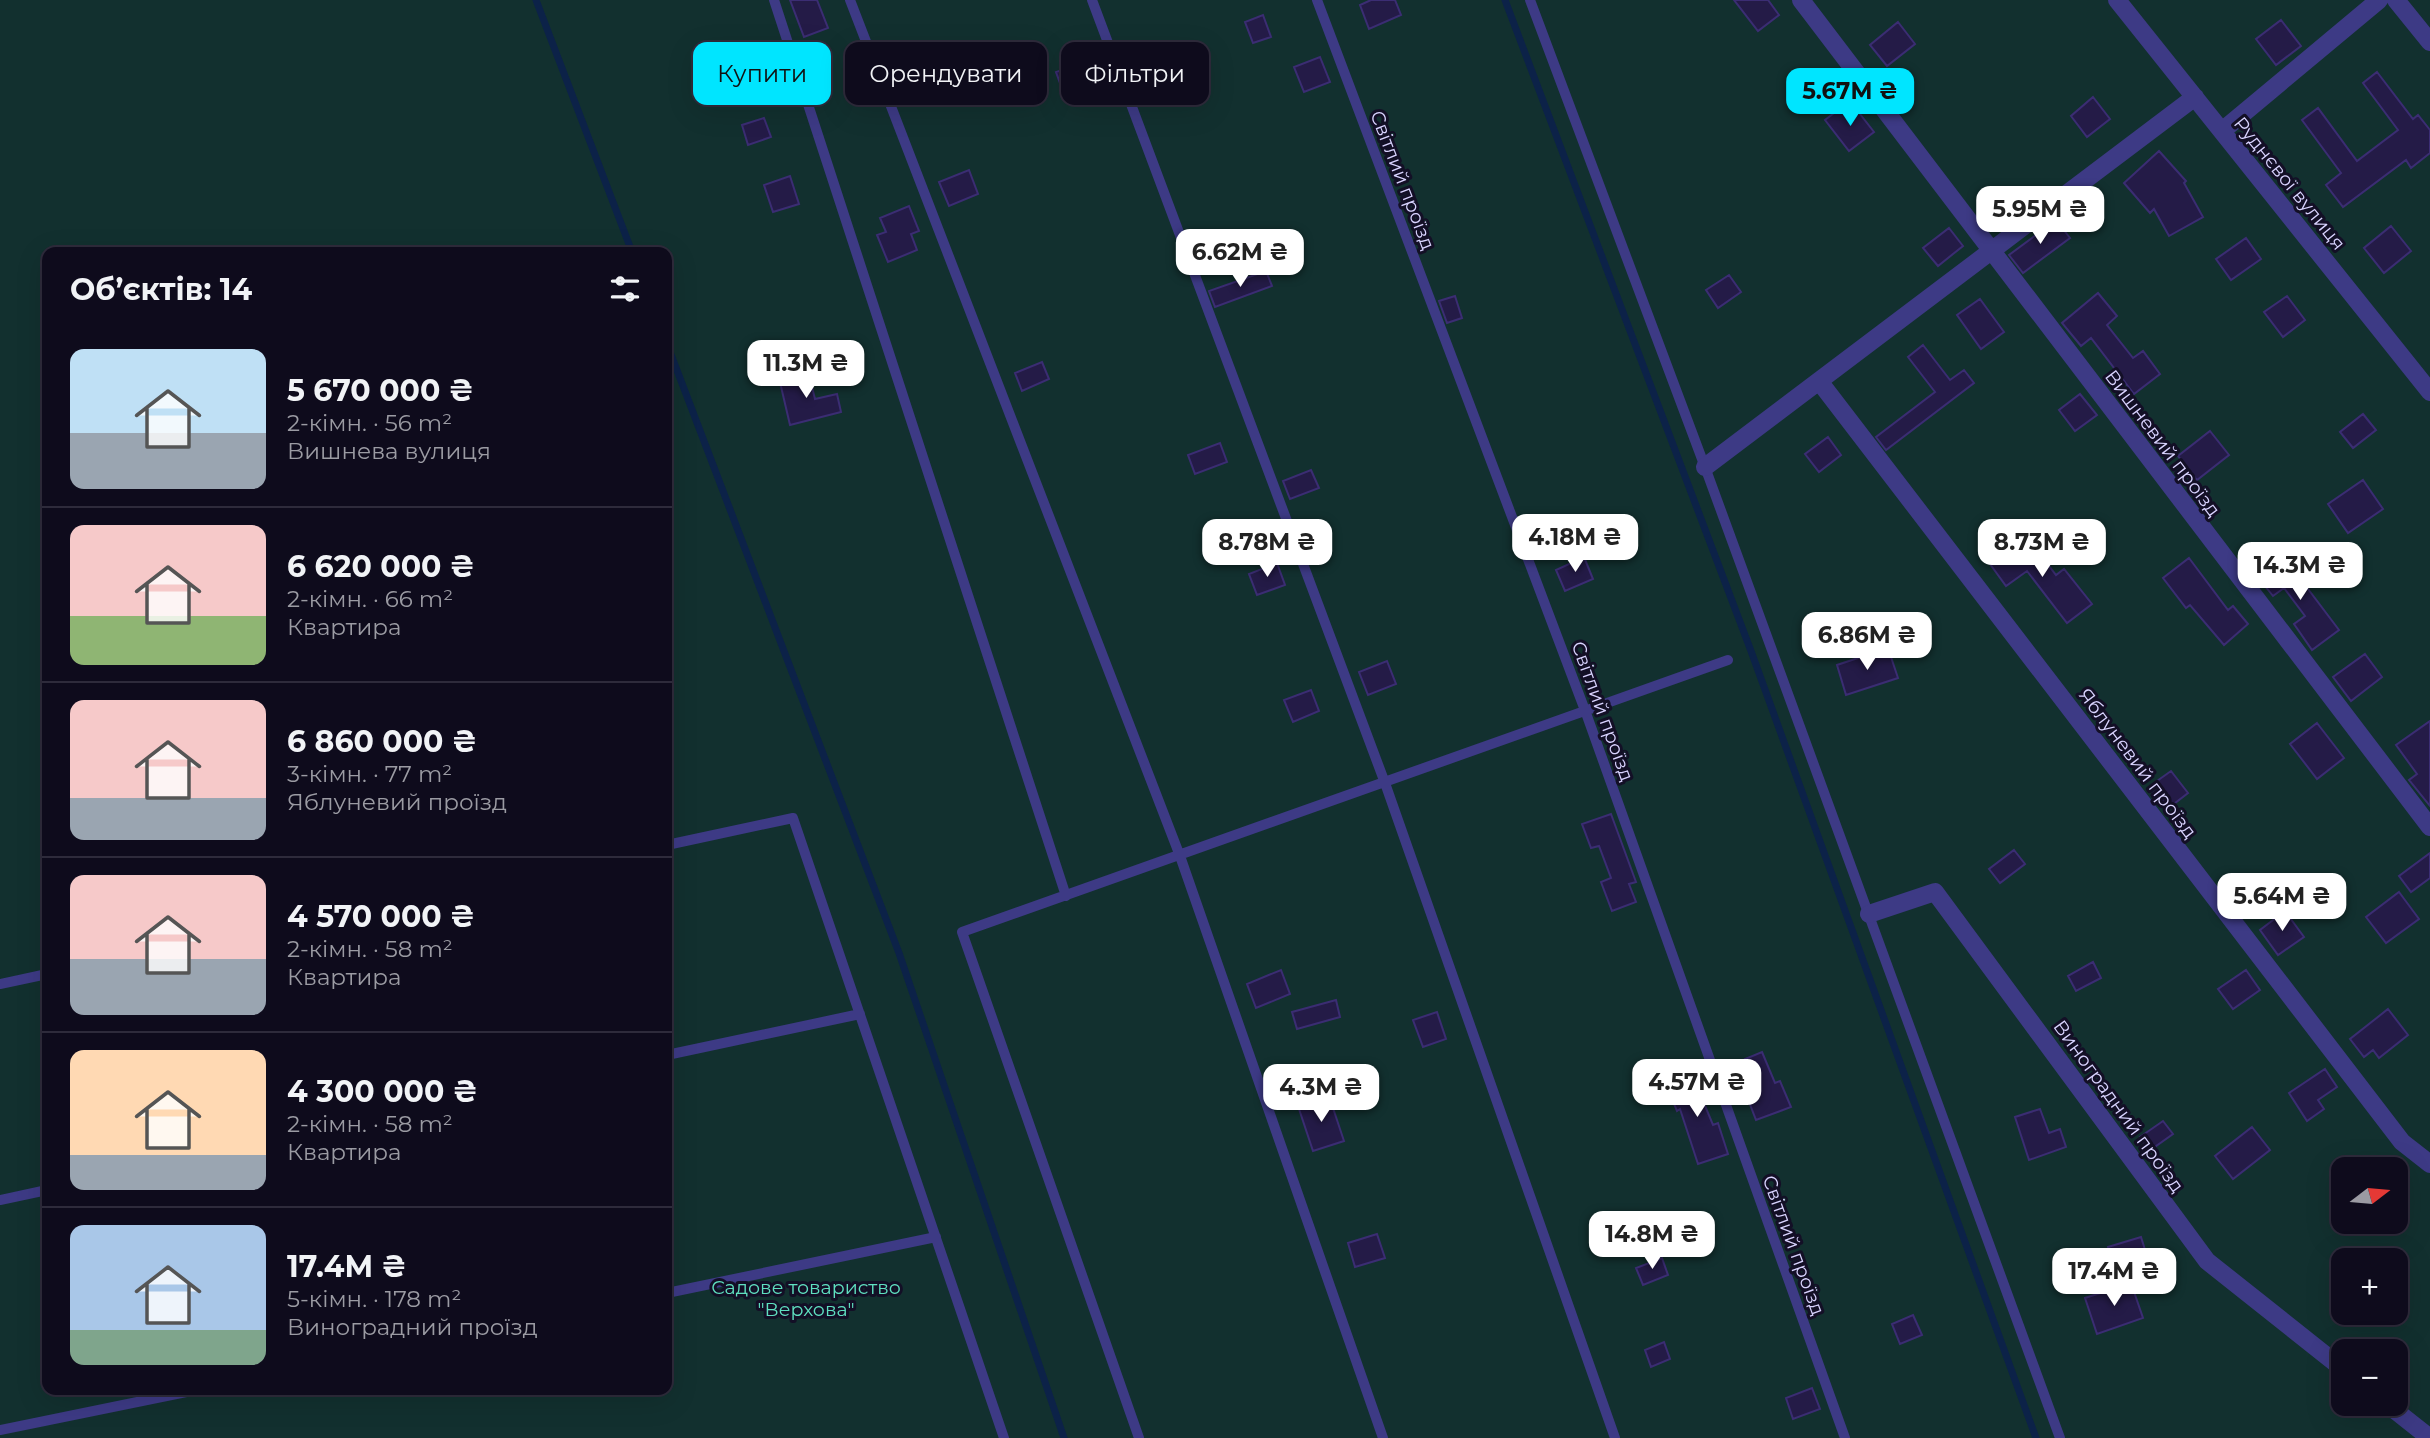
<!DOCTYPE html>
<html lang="uk">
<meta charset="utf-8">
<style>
body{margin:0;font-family:Montserrat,sans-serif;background:#171425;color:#f1f3f6;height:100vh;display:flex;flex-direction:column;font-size:26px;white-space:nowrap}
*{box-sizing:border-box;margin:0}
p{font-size:23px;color:#9b9ba3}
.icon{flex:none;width:38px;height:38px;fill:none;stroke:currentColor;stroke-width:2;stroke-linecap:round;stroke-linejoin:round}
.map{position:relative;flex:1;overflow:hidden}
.panel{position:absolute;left:42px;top:247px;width:630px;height:1148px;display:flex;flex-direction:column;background:#0e0b1c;border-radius:14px;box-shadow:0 7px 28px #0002,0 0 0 2px #2e2b3b}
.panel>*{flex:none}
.top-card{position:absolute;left:693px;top:42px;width:665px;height:63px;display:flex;gap:14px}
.needle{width:46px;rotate:74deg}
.tools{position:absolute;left:2331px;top:1157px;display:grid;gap:14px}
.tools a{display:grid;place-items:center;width:77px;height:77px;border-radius:14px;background:#0e0b1c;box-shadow:0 7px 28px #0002,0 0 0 2px #2e2b3b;font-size:35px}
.price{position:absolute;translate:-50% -60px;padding:0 16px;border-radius:14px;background:#fff;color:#222;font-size:23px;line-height:46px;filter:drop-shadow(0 2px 4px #0008)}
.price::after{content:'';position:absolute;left:50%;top:42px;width:21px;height:16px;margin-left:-10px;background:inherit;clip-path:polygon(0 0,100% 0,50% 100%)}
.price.on{background:#00e5ff;color:#111}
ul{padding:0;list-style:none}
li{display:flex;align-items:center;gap:21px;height:175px;padding:0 28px}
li+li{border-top:2px solid #2e2b3b}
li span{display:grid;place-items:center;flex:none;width:196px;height:140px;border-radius:14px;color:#555}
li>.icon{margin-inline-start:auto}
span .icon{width:84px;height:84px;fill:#fffc;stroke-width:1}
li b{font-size:30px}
h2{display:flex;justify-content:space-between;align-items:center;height:84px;padding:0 28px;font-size:30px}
.chip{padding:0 24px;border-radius:14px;background:#0e0b1c;box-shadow:0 7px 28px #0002,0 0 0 2px #2e2b3b;font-size:24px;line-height:63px}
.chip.on{background:#00e5ff;color:#111}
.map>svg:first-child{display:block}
</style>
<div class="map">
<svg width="2430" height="1438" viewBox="0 0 2430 1438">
<rect width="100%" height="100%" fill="#130f26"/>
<!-- green -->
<path fill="#12302f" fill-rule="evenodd" d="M0,0H2430V1438H0ZM47,252H667V1390H47ZM2343,1169H2396V1222H2343ZM2343,1260H2396V1312H2343ZM2343,1351H2396V1404H2343Z"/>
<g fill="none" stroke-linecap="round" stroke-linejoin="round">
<!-- stream -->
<path stroke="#0c2248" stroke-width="7" d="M536,0L632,252
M1505,0L1751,651L2036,1438
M667,344L899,953L1064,1438"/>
</g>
<!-- building -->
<path fill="#241b47" stroke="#3b2d73" stroke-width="2" d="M790,0H817L828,28L804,37Z
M1371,0H1395L1401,15L1369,29L1360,5Z
M1734,0H1768L1779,15L1758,31Z
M1263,15L1271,37L1253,43L1245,22Z
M2281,20L2301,46L2276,65L2256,39Z
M1898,22L1915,44L1887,66L1870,45Z
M1154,42L1163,66L1133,76L1125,53Z
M1320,57L1330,82L1304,92L1294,67Z
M1086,62L1094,84L1064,94L1056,72Z
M2377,72L2413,119L2418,115L2430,130V153L2411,168L2406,160L2343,207L2326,185L2341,173L2302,120L2318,108L2357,161L2398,130L2363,83Z
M2093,97L2110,119L2087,137L2071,116Z
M1842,107L1848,115L1856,109L1874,132L1849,151L1825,120Z
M764,118L771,137L748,145L742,125Z
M2159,151L2186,181L2184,183L2203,217L2169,236L2154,209L2150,213L2124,183Z
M969,170L978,194L949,206L939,182Z
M790,176L799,204L773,212L764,185Z
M909,206L919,231L911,234L917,250L888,262L877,235L886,232L880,218Z
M2056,220L2070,238L2023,273L2009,255Z
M2391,226L2411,251L2384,273L2364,248Z
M1949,228L1963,246L1938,266L1923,248Z
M2246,238L2261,259L2231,280L2216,259Z
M1266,271L1272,286L1215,307L1209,291Z
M1729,275L1741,292L1718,308L1706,290Z
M2098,293L2117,316L2107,325L2133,358L2143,351L2160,374L2134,394L2091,338L2081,346L2062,323Z
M1455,296L1462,318L1447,323L1439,301Z
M2287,296L2305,320L2283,337L2264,312Z
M1980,299L2004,332L1981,349L1957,315Z
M1923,345L1950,380L1964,370L1974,383L1886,450L1876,437L1935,392L1908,357Z
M1042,362L1049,379L1022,391L1015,373Z
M808,371L815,399L837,394L841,412L790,425L779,378Z
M2080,394L2097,415L2075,431L2059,410Z
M2363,414L2376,430L2353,448L2340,432Z
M2210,431L2229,455L2197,480L2178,456Z
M1828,437L1841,455L1819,472L1805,454Z
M1220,443L1227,462L1195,474L1188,455Z
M1311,470L1319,488L1290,499L1283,481Z
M2363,480L2383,509L2348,533L2328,504Z
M2027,537L2056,575L2064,569L2092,604L2067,623L2027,571L2006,586L1990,564Z
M2283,556L2339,630L2312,650L2294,624L2305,616L2284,588L2273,596L2257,576Z
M1584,557L1593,579L1565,591L1556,570Z
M2189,558L2228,610L2233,606L2248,624L2224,645L2190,605L2186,608L2163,578Z
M1277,563L1285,585L1257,595L1249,574Z
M1888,648L1898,678L1846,695L1837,665Z
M2365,654L2382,677L2351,701L2333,677Z
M1387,661L1396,684L1368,695L1359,672Z
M1311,690L1319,711L1293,722L1284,700Z
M2430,721V806L2409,780L2417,774L2396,745Z
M2317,723L2344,758L2317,779L2290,744Z
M2171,771L2188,793L2166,810L2153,793L2161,787L2157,781Z
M1611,814L1636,882L1629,884L1636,902L1612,911L1601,882L1611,878L1599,846L1591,848L1582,824Z
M2014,850L2025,864L2000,883L1989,869Z
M2430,853V878L2411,892L2399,876Z
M2399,892L2419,919L2386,943L2366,917Z
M2285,911L2304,937L2278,955L2260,930Z
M2093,962L2101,978L2076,991L2068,976Z
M1281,970L1290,994L1256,1008L1247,984Z
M2246,970L2260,990L2233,1009L2218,989Z
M1336,1000L1340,1017L1297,1029L1292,1012Z
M2388,1009L2408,1035L2379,1058L2373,1050L2364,1057L2350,1039Z
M1437,1012L1446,1039L1423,1047L1413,1020Z
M1762,1052L1775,1083L1780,1081L1791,1107L1756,1120L1746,1094L1757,1090L1745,1059Z
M2325,1069L2337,1087L2318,1100L2324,1109L2307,1121L2289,1093Z
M1691,1072L1713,1125L1718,1123L1728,1154L1698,1164L1680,1109L1677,1111L1665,1082Z
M1329,1096L1344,1141L1313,1151L1298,1106Z
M2040,1109L2049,1133L2060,1129L2066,1147L2029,1160L2015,1117Z
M2163,1121L2173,1134L2149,1151L2140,1137Z
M2252,1127L2270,1150L2233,1179L2215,1156Z
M1377,1234L1385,1258L1355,1267L1348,1243Z
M2141,1237L2152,1272L2118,1282L2108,1247Z
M1662,1258L1668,1275L1643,1285L1636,1268Z
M2131,1283L2143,1318L2097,1334L2085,1298Z
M1913,1315L1922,1335L1900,1344L1892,1324Z
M1664,1342L1670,1359L1651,1367L1645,1350Z
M1812,1388L1820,1409L1793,1419L1786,1398Z"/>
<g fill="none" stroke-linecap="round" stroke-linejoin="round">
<!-- service -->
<path stroke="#3d3a85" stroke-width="10" d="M774,0L1066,896
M850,0L1180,856L1383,1438
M1092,0L1385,783L1615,1438
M1317,0L1586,713L1845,1438
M1530,0L1705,467L2060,1438
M667,845L793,818L1004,1438
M0,984L47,974
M667,1055L860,1014
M0,1200L47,1190
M667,1293L936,1237
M0,1430L196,1390
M1139,1438L962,932L1728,660"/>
<!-- minor -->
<path stroke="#3d3a85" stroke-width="18" d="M1801,0L2430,827
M2117,0L2430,392
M2396,0L2430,42
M2222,131L2379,0
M1819,381L2402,1142L2430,1164
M1705,467L2195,97
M1869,914L1935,892L2207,1261L2343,1369
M2387,1404L2430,1438"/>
</g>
<g text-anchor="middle" stroke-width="6" stroke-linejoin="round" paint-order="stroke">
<!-- street labels -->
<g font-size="19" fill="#d9d4ff" stroke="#130f26">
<text transform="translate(1403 180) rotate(69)" y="7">Світлий проїзд</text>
<text transform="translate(2290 183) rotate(51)" y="7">Руднєвої вулиця</text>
<text transform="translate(2163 443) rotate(53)" y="7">Вишневий проїзд</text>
<text transform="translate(1603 711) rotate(70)" y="7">Світлий проїзд</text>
<text transform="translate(2138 763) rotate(53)" y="7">Яблуневий проїзд</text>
<text transform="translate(2119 1106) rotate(54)" y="7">Виноградний проїзд</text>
<text transform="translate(1794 1245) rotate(70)" y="7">Світлий проїзд</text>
</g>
<!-- park labels -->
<g font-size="19" fill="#5fe0c0" stroke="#130f26">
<text x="806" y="1294">Садове товариство<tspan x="806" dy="22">"Верхова"</tspan></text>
</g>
</g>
</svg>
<div class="tools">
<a><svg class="needle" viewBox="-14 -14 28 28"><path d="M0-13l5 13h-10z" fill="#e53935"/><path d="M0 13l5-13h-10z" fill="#9b9ba3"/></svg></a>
<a>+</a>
<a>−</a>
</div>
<b class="price on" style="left:1850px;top:128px">5.67M ₴</b>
<b class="price" style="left:2040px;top:246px">5.95M ₴</b>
<b class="price" style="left:1240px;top:289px">6.62M ₴</b>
<b class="price" style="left:806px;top:400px">11.3M ₴</b>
<b class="price" style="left:1575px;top:574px">4.18M ₴</b>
<b class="price" style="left:1267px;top:579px">8.78M ₴</b>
<b class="price" style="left:2042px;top:579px">8.73M ₴</b>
<b class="price" style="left:2300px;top:602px">14.3M ₴</b>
<b class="price" style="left:1867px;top:672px">6.86M ₴</b>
<b class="price" style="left:2282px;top:933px">5.64M ₴</b>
<b class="price" style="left:1697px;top:1119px">4.57M ₴</b>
<b class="price" style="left:1321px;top:1124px">4.3M ₴</b>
<b class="price" style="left:1652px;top:1271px">14.8M ₴</b>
<b class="price" style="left:2114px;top:1308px">17.4M ₴</b>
<div class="top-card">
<a class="chip on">Купити</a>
<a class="chip">Орендувати</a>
<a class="chip">Фільтри</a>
</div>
<section class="panel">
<h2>Об’єктів: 14<svg class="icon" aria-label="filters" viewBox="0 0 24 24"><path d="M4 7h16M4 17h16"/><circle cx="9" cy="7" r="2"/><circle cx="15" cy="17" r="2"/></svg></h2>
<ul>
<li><span style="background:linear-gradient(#bfe0f5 60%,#9aa5b1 0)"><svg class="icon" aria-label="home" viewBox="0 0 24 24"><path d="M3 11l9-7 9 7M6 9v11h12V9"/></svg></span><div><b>5 670 000 ₴</b><p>2-кімн. · 56 m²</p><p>Вишнева вулиця</p></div></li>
<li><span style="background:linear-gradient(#f6c9c9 65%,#8fb573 0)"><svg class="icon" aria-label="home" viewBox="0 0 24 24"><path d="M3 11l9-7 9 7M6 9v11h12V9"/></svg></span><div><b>6 620 000 ₴</b><p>2-кімн. · 66 m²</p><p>Квартира</p></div></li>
<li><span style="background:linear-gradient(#f6c9c9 70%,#9aa5b1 0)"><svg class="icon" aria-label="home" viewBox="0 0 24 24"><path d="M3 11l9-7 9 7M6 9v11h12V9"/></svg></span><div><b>6 860 000 ₴</b><p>3-кімн. · 77 m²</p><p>Яблуневий проїзд</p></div></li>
<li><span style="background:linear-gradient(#f6c9c9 60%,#9aa5b1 0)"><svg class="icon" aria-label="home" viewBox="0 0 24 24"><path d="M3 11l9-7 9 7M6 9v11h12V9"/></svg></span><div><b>4 570 000 ₴</b><p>2-кімн. · 58 m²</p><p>Квартира</p></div></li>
<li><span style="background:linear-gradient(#ffd9b3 75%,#9aa5b1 0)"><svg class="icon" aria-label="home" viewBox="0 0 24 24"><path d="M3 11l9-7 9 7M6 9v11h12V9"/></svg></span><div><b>4 300 000 ₴</b><p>2-кімн. · 58 m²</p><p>Квартира</p></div></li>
<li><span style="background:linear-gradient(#a9c7e8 75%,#7fa58c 0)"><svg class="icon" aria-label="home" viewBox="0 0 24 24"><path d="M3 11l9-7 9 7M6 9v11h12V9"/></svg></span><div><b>17.4M ₴</b><p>5-кімн. · 178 m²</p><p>Виноградний проїзд</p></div></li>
</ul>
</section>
</div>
